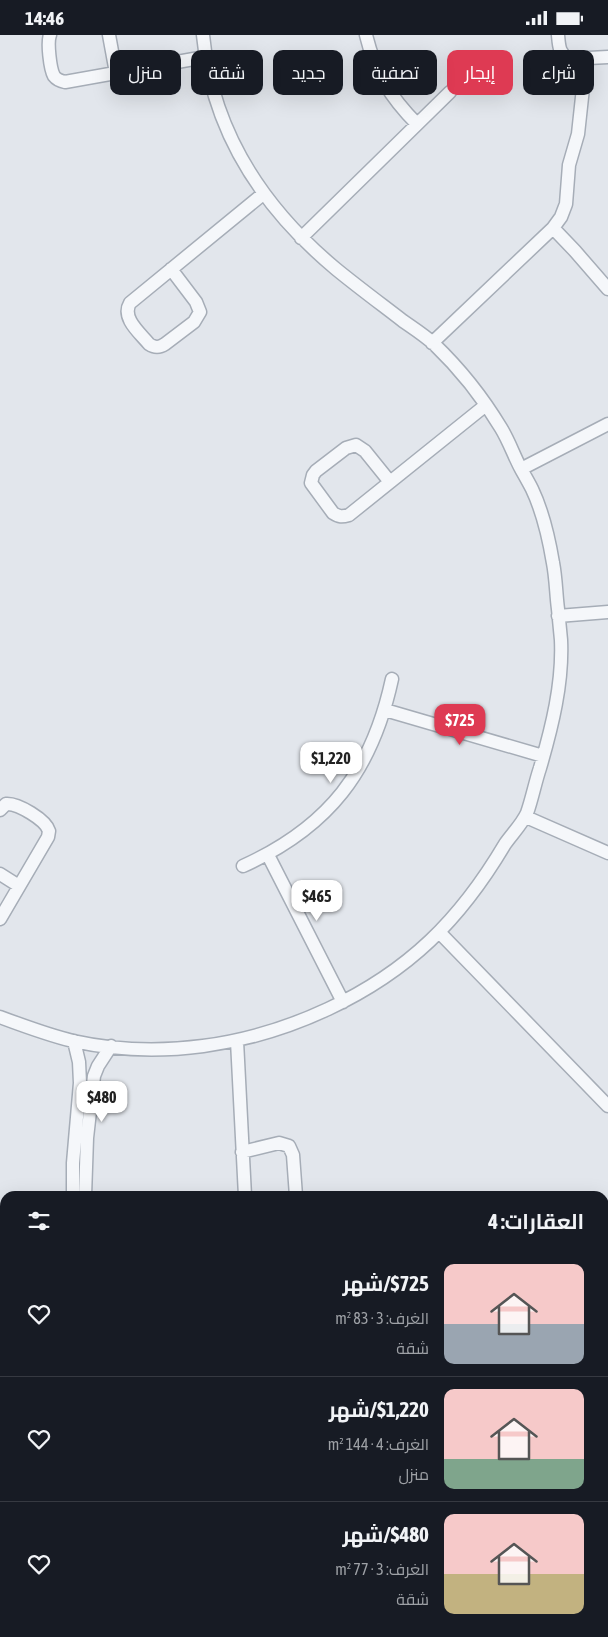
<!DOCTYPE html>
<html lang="ar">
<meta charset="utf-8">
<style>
body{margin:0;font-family:"Asap Condensed",Cairo,sans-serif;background:#242831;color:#f1f3f6;direction:rtl;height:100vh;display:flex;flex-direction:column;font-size:19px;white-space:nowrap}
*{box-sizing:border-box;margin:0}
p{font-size:16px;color:#9ea1a6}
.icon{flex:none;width:28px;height:28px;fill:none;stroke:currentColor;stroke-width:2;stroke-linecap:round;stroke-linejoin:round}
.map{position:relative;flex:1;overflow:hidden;direction:ltr}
.details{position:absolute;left:0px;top:1156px;width:609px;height:446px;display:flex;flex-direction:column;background:#171b24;border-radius:15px 15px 0 0;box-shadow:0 5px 20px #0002;direction:rtl}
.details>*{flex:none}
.banner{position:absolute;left:15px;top:15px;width:579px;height:45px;direction:rtl;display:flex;gap:10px}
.price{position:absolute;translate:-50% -42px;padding:0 11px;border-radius:10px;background:#fff;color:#222;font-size:16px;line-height:32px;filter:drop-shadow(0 1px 2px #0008)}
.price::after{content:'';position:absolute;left:50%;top:30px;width:15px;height:11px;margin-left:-8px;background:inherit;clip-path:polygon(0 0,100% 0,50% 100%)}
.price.selected{background:#de3a53;color:#fff}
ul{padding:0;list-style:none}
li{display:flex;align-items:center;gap:15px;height:125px;padding:0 25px}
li+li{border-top:1px solid #363941}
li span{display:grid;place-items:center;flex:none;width:140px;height:100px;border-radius:10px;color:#555}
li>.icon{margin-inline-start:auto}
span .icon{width:60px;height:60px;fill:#fffc;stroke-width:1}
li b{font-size:21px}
h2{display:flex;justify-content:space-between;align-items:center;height:60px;padding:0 25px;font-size:21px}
.tag{padding:0 18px;border-radius:10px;background:#171b24;box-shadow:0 5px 20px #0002;font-size:18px;line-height:45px}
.tag.selected{background:#de3a53;color:#fff}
.status{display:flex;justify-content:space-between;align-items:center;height:35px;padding:0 25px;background:#171b24;direction:ltr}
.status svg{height:14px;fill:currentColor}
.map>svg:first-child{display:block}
</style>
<div class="status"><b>14:46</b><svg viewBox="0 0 49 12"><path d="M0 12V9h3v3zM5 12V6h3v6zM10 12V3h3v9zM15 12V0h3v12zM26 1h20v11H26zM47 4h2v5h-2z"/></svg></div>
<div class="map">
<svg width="608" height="1602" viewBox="0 0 608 1602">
<rect width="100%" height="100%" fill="#e2e6ec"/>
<!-- building -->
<path fill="#bbc2cd" d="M604,1494L608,1495V1527H604Z"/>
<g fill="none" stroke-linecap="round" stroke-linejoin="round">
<defs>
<path id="minor" d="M50,0C47,7 50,34 54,41C57,45 60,46 65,47L205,22
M109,0L116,38
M366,0C375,37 390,62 417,89
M558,0C559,11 559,19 569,24L608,22
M553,193L575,216L608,254
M301,203L450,57
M171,234L196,267L200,277L194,287L165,309C159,313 155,313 149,309C140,298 121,283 130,268L263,159
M432,308L553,193L561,182L566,169L569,130L578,99L583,53
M521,434L608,389
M390,447L365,416L356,410L346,413L316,436L313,440L311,448L333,478C339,482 342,482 349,480L486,370
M558,581L608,577
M385,675L543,721
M0,775L6,769C18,768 46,785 49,796L48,802L0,884
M526,782L608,818
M268,820L343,967
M243,831C329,792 372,736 392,644
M0,839L19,851
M440,898L608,1071
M0,982C24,991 48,1000 73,1006C159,1025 249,1011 328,974C409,936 460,885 505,809C512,799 522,789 527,778C532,764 535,748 540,733C552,692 563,648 561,605C560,595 559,584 558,574C556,559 556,543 553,528C549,504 543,477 532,454C529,448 525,441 521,434C514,421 509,406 501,393C483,363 459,333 434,309C424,300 413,293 403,286C381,269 358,252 336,234C263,173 212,96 203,0
M237,1006L245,1161
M242,1117L279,1108L289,1111L293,1120L296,1161
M73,1161V1128L80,1048L79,1027L74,1006
M85,1161L87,1103L94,1041L98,1031L111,1011
M604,1260L608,1259
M76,1602V1598
M87,1602V1598"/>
</defs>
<!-- minor casing -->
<use href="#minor" stroke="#a6adb7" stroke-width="15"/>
<!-- minor -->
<use href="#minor" stroke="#f5f7fa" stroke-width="12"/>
</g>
</svg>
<b class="price selected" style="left:460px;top:711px">$725</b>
<b class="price" style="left:331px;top:749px">$1,220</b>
<b class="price" style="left:317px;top:887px">$465</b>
<b class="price" style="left:102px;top:1088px">$480</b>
<div class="banner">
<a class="tag">شراء</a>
<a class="tag selected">إيجار</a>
<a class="tag">تصفية</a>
<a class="tag">جديد</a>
<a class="tag">شقة</a>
<a class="tag">منزل</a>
</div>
<section class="details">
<h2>العقارات: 4<svg class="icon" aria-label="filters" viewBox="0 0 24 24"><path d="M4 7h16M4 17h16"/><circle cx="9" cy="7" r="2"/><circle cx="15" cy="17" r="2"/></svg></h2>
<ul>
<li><span style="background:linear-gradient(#f6c9c9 60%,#9aa5b1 0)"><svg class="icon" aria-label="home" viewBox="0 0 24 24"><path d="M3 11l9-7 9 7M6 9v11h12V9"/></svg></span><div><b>$725/شهر</b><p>الغرف: 3 · 83 m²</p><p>شقة</p></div><svg class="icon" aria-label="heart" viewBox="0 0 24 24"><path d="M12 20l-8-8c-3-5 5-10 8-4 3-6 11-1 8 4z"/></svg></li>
<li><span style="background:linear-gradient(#f6c9c9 70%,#7fa58c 0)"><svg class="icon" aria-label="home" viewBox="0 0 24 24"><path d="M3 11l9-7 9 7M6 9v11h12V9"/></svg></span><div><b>$1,220/شهر</b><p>الغرف: 4 · 144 m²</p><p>منزل</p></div><svg class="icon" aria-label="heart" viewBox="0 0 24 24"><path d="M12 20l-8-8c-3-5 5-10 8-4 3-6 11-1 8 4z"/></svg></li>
<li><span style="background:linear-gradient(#f6c9c9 60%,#c2b280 0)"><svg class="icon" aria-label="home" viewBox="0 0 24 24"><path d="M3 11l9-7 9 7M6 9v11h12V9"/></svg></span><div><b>$480/شهر</b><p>الغرف: 3 · 77 m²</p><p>شقة</p></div><svg class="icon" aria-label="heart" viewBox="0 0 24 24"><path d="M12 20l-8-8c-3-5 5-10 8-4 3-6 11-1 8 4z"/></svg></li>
</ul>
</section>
</div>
